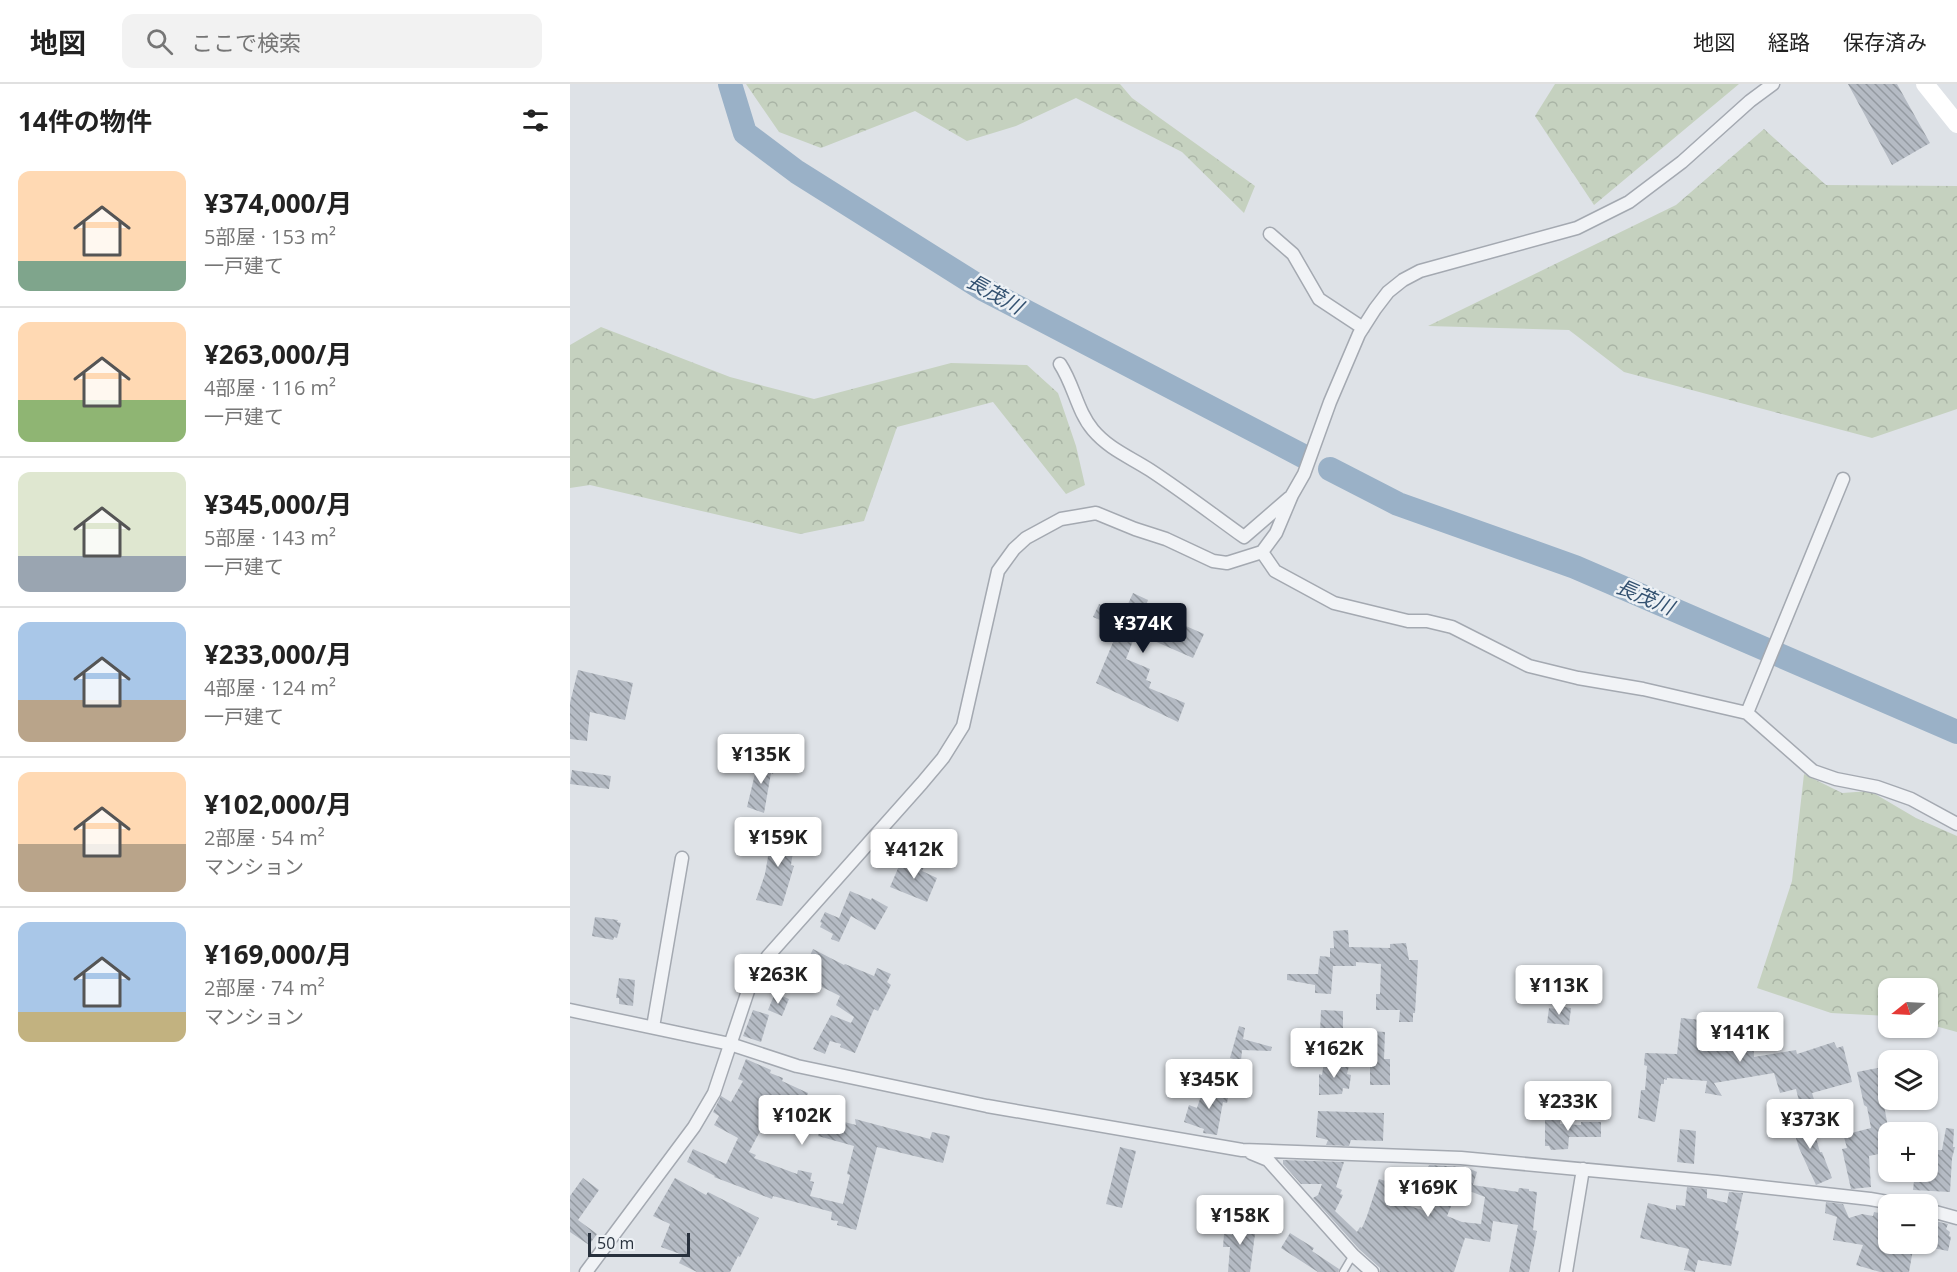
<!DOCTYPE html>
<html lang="ja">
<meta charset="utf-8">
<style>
body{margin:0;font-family:"Open Sans","Noto Sans JP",sans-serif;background:#f2f2f2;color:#222;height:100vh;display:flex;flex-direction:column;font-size:22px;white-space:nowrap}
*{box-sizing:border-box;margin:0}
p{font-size:20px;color:#767676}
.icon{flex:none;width:33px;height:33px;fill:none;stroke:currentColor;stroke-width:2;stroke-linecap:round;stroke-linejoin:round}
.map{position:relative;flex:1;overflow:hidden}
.panel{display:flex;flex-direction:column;background:#fff;width:570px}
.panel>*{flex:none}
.needle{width:39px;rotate:252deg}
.buttons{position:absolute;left:1308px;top:894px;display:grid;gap:12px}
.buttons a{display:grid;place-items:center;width:60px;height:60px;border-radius:12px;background:#fff;box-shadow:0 2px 4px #0004;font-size:30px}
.scale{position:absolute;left:18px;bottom:15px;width:102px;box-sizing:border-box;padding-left:6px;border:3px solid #28313d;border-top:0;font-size:16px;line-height:21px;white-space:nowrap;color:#28313d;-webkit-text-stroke:4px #edf1f5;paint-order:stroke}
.price{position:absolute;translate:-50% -51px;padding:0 14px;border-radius:6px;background:#fff;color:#222;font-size:20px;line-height:39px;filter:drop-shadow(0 2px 3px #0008)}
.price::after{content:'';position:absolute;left:50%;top:36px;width:18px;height:14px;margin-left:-9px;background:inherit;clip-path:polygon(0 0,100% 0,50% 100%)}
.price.on{background:#111827;color:#fff}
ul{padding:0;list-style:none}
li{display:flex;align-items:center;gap:18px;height:150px;padding:0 18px}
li+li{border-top:2px solid #e0e0e0}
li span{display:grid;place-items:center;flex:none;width:168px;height:120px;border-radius:12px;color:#555}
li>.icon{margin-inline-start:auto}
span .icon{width:72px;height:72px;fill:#fffc;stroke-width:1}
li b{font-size:26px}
h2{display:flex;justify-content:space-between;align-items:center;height:72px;padding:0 18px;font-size:26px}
header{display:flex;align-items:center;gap:36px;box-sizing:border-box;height:84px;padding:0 30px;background:#fff;border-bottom:2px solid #e0e0e0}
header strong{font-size:28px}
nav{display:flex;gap:33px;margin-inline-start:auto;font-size:21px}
.search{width:420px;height:54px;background:#f2f2f2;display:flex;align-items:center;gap:15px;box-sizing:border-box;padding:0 21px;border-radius:12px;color:#767676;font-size:22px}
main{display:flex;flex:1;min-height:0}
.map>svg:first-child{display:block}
</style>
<header>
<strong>地図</strong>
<div class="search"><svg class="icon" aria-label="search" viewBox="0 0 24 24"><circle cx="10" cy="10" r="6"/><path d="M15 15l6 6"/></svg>ここで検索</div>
<nav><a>地図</a><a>経路</a><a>保存済み</a></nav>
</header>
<main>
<section class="panel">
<h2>14件の物件<svg class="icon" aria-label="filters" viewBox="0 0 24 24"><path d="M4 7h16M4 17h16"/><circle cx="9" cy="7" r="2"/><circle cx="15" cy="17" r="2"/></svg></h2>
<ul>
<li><span style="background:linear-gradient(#ffd9b3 75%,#7fa58c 0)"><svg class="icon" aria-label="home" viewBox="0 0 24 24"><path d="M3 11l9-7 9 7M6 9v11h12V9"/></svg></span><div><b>¥374,000/月</b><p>5部屋 · 153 m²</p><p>一戸建て</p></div></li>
<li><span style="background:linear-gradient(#ffd9b3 65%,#8fb573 0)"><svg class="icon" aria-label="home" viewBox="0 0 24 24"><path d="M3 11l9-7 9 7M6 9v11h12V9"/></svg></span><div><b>¥263,000/月</b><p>4部屋 · 116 m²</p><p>一戸建て</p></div></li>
<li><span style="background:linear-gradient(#dfe7d0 70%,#9aa5b1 0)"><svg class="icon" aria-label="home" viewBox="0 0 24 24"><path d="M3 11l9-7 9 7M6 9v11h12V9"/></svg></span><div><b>¥345,000/月</b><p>5部屋 · 143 m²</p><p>一戸建て</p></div></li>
<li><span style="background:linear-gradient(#a9c7e8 65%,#b9a48a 0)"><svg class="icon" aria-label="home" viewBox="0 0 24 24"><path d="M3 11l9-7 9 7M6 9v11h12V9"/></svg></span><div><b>¥233,000/月</b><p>4部屋 · 124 m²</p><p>一戸建て</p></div></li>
<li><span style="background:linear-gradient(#ffd9b3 60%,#b9a48a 0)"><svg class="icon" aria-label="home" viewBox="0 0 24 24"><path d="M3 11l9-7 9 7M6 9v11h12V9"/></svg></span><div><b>¥102,000/月</b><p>2部屋 · 54 m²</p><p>マンション</p></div></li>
<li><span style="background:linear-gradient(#a9c7e8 75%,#c2b280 0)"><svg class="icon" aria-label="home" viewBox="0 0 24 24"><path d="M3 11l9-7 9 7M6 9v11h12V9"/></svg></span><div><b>¥169,000/月</b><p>2部屋 · 74 m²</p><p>マンション</p></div></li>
</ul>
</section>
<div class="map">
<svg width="1387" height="1188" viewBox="0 0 1387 1188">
<defs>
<pattern id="forest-crowns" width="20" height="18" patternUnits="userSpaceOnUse" patternTransform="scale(1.5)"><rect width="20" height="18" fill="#c5d1bf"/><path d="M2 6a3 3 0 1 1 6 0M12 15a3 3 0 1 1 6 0" fill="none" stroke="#a9b4a5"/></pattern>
<pattern id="building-back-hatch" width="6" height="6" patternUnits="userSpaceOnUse" patternTransform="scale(1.5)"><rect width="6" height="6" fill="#b5bbc4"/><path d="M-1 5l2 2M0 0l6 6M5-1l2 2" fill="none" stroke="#9399a0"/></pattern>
</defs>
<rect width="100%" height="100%" fill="#dee2e7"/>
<!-- forest -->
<path fill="url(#forest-crowns)" d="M176,0H550L562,14L685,102L674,129L612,68L506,14L446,42L397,57L345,27L251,64L209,48Z
M985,0H1169L1024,121L965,32Z
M1194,45L1256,101L1387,102V325L1302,354L1054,288L999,246L858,242L1106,121Z
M31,243L160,293L244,315L381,279L457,281L488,309L506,362L515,401L496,410L423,318L327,343L294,437L230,450L20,401L0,404V261Z
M1234,690L1272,709L1300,707L1346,734L1387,752V948L1358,940V904H1318V932L1261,929L1187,904L1222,797Z"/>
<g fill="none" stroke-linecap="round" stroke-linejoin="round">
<!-- river -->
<path stroke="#9ab1c7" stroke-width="24" d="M160,0L175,49L227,88L413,205L733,372
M760,385L828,420L1005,483L1387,648"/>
</g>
<!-- building -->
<path fill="url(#building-back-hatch)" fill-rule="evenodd" d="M1278,0H1327L1360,59L1322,81Z
M563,509L578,516L575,524L634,550L623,574L566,549L556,575L580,585L576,596L581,598L579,604L615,619L608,638L526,599L549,544L523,533L529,520L553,531Z
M8,586L63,599L55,636L20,628L17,657L0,655V619Z
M189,673L206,678L203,690L201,689L194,729L177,723Z
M2,686L41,692L39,705L0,700Z
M203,744L229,751L227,762L224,761L221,781L224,782L212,822L186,816L195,790Z
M332,775L341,778L342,775L355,781L352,787L367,794L357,818L320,803Z
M280,807L301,816L302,814L318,823L305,846L281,832L269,858L261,855L263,850L250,843L252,839L250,838L255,828L269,834Z
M25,833L48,836L47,838L51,839L47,854L44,853L43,856L22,852Z
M778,846L779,863L820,864V860L836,859L839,876H848L845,929H843V938H829L830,926H806V910H810L811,880L786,878V882H763L761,910L745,909V901L717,896V890H748L750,872L760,873V864H764L763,847Z
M243,865L274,881L275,880L304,892L307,884L321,890L317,898L321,901L308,927L304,925L285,969L270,963L271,960L260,957L255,970L243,965L261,931L281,939L284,933L266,921L270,912L232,893L229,898L212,887L222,871L236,880Z
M49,894L65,896L63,922L49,920V914H46Z
M205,909L219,915L212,932L198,926Z
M987,922L1001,924L999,941L977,939L979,924L987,925Z
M183,926L199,931L191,958L173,952Z
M751,926L773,927V946H771V950H764V969H749Z
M1182,933L1184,973L1226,966L1227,970L1264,958L1267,964L1273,962L1282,998L1242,1009L1247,1025L1232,1029L1226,1005L1210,1009L1204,989L1144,999L1152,1012L1135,1009L1137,997L1097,994V996L1094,995V1000H1091L1085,1038L1068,1034L1071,1006H1075L1077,982L1074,981L1075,969L1107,970L1111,934L1142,937Z
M669,942L675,944L673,955L702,963L701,967L672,966L671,977L660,974Z
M800,947L815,948L814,975H820V1001H800Z
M176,975L201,986L200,989L213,994L212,997L238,1009L231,1031L204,1021L179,1068L186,1071L184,1074L227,1090L228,1086L242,1089L240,1097L244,1098L240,1112L273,1120L280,1091L277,1090L284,1062L248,1052L252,1036H254L255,1033L286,1041L285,1035L360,1055L362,1048L380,1052L373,1079L307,1063L286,1146L267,1141L268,1137L261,1136L262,1128L203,1112L202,1115L144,1093L145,1092L117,1078L123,1065L156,1080L168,1054L144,1041L149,1032L143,1028L151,1012L161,1018L173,997L168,995Z
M754,978L779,982L777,990L781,991L779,1005L773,1004L772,1010L749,1011V990L752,991Z
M1318,982V998L1310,1000L1318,1043V1068L1299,1072L1301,1103L1281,1105L1272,1065L1277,1064L1274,1053L1278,1052L1277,1050L1301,1044L1297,1023L1294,1021L1287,988Z
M648,996L661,999L657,1019L653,1018L647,1051L633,1049L634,1045L614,1038L619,1021L627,1024L632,1009L644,1013Z
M748,1027L814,1029L813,1057L781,1056L779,1062L756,1061L758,1056L746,1053Z
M1236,1030L1242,1051H1245L1250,1068H1252L1262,1094L1246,1101L1229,1064L1220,1035Z
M975,1032L990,1033V1040L1011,1041V1038H1031V1053H999L998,1065L981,1066L979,1062H975Z
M1376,1044L1384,1045L1383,1063H1385L1382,1074L1380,1108L1343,1106L1345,1088H1358V1072L1364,1073V1066H1372Z
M1110,1045L1126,1047L1124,1080L1107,1078Z
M550,1063L566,1067L552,1124L536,1120Z
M713,1076L774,1078L766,1103L772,1106L770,1110L773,1111L765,1127L787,1148L790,1143L792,1144L797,1132L809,1095L822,1099L821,1101L825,1103L820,1116L862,1129L869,1107L852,1102L859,1081L896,1083L907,1088L903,1101L948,1108L949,1104L959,1105V1107L967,1108L963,1146L967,1147L959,1188H939L948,1141L923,1137L920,1158L895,1154L884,1188H810V1184L789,1165L743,1114L748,1111L752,1100H731L713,1080ZM889,1103L915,1113L911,1140L892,1138L877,1132Z
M13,1094L29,1106L8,1136L27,1150L19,1161L0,1148V1112Z
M105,1094L136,1111L138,1108L189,1134L170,1173L168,1172L160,1188H127L109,1179L113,1171L91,1163L100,1140L83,1132Z
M1117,1103L1137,1105V1114L1157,1119L1159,1108L1173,1109L1165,1146L1169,1147L1161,1182L1128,1176L1125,1188L1114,1186L1119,1165L1070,1154L1078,1119L1106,1126V1121L1115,1122Z
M1256,1118L1273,1120L1279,1134L1292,1130L1303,1132L1304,1128L1318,1131V1160H1344L1339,1188H1310L1286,1181L1293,1161L1263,1156L1267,1133L1255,1129Z
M663,1135L684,1137L683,1150H685L680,1188H658L660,1163H653L654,1150L662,1151Z
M1365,1137L1378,1140L1376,1145L1380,1148L1379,1152L1381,1153L1378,1167L1358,1163Z
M720,1149L744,1164L742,1167L769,1185L768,1188H748L711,1164Z"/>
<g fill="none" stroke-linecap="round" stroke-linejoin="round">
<defs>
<path id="lane" d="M773,1188L783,1171"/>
<path id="street" d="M700,150L723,170L749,215L793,244
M490,280C504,301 507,327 523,346C539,365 560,373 580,386C612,407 642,430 674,453L719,414
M692,468L705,487L764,519L838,537H857L882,543L959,582L1008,594L1073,605L1177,629L1243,687L1266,695L1307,703L1341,715L1387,740
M1177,629L1273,395
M0,926L160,960L227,982L417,1022L672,1066L891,1074L1147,1098L1300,1115L1329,1120
M83,943L112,774
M681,1069L698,1076L783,1171L802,1188
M1358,1126L1387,1134
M16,1188L124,1043L144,1009L180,901L198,872L352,699L373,674L393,642L428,487L444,465L456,454L491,435L526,429L565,445L596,455L643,477L657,479L692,468L706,449L722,411L734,390L760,318L789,250L805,225L818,208L833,196L850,187L1007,144L1059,118L1112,78L1180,17L1203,0
M996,1188L1013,1085"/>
</defs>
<!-- lane casing -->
<use href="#lane" stroke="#a4a9b1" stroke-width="9"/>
<!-- street casing -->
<use href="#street" stroke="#a4a9b1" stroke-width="15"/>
<!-- lane -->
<use href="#lane" stroke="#f1f3f6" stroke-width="6"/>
<!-- street -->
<use href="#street" stroke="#f1f3f6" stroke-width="12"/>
<!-- secondary -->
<path stroke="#fff" stroke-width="18" d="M1355,0L1387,40"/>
</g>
<g text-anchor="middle" stroke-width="5" stroke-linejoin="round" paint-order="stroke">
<!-- water labels -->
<g font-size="20" font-style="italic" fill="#335170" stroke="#edf1f5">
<text transform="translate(425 210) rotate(29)" y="7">長茂川</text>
<text transform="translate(1075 513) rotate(23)" y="7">長茂川</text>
</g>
</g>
</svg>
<div class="buttons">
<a><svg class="needle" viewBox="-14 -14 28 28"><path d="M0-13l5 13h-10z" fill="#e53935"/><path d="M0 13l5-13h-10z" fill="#767676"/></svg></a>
<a><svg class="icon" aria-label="layers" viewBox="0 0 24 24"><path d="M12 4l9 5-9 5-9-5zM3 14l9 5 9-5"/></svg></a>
<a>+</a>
<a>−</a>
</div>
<div class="scale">50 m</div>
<b class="price on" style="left:573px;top:570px">¥374K</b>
<b class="price" style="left:191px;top:701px">¥135K</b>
<b class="price" style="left:208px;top:784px">¥159K</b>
<b class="price" style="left:344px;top:796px">¥412K</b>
<b class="price" style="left:208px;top:921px">¥263K</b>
<b class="price" style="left:989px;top:932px">¥113K</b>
<b class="price" style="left:1170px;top:979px">¥141K</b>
<b class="price" style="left:764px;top:995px">¥162K</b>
<b class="price" style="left:639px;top:1026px">¥345K</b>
<b class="price" style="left:998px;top:1048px">¥233K</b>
<b class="price" style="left:232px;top:1062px">¥102K</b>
<b class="price" style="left:1240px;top:1066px">¥373K</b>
<b class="price" style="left:858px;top:1134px">¥169K</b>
<b class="price" style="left:670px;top:1162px">¥158K</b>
</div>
</main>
